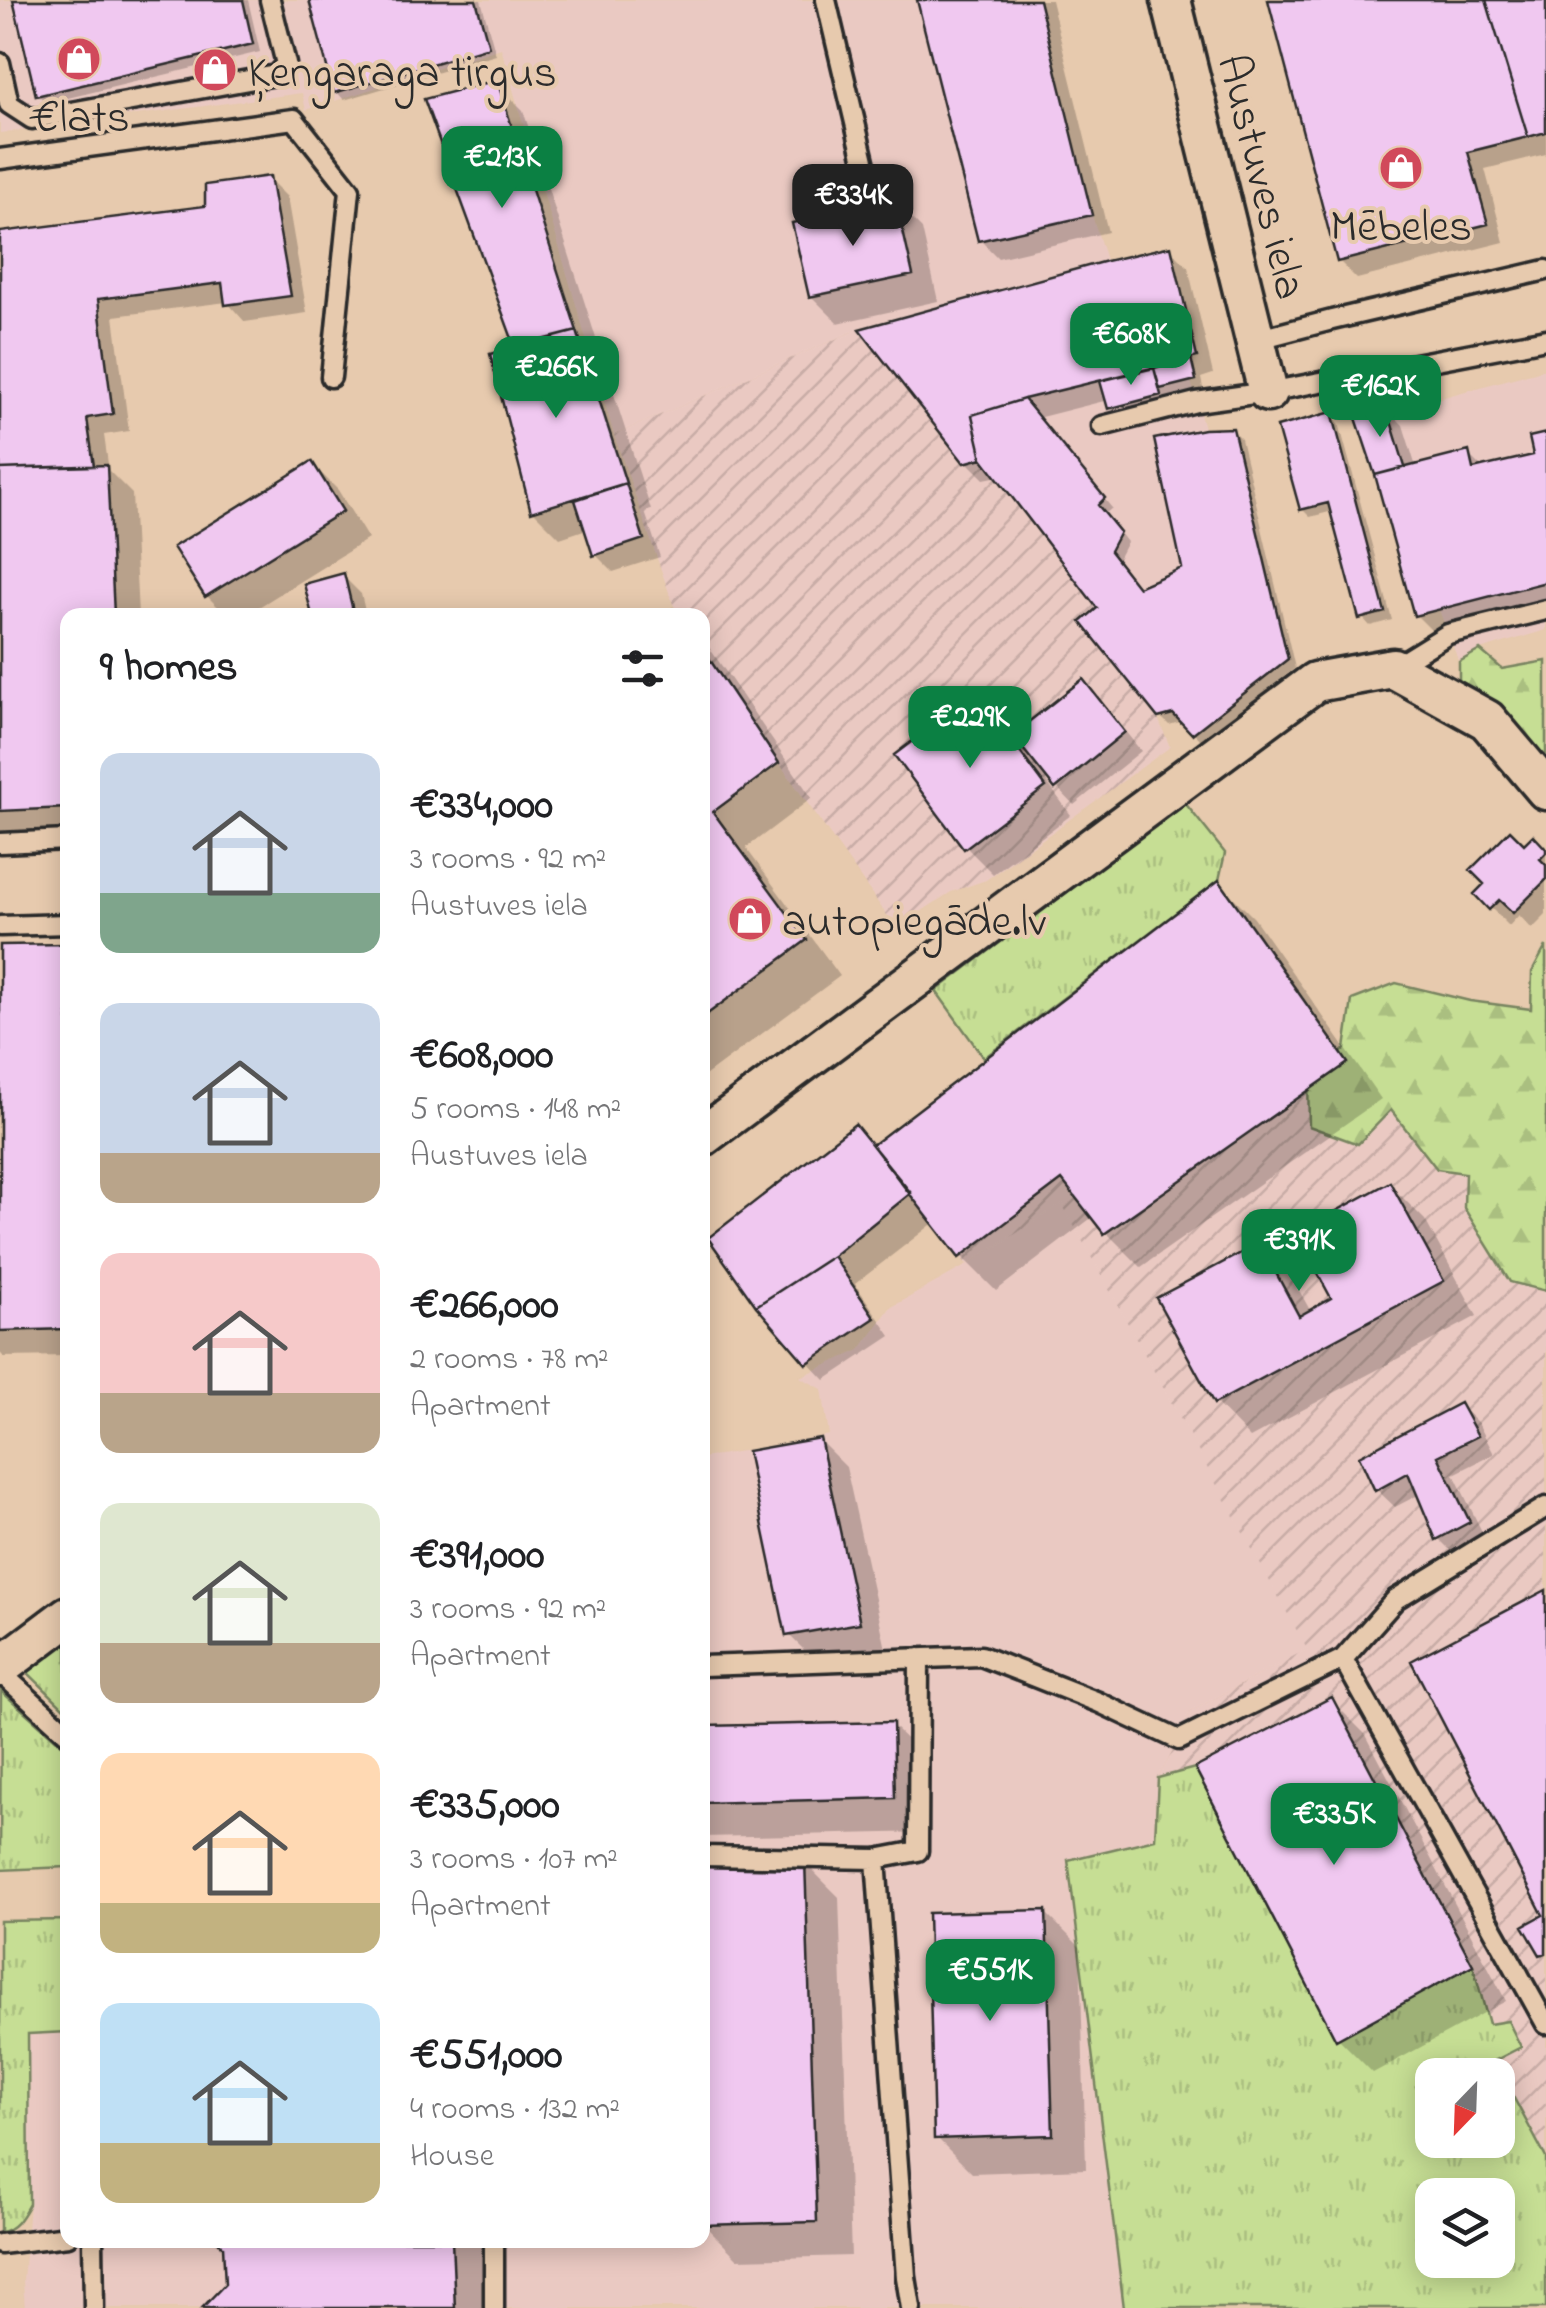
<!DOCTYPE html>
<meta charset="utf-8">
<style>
body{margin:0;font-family:"Indie Flower",sans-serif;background:#f2f2f2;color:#202124;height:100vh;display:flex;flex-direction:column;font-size:38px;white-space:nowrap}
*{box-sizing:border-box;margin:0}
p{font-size:32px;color:#757577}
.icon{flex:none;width:55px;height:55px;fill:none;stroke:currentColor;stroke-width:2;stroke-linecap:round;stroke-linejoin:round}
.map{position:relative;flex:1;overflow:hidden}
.sheet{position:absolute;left:60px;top:608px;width:650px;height:1640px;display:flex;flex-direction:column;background:#fff;border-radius:20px;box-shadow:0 5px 25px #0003}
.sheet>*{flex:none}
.needle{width:65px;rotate:203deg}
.buttons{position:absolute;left:1415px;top:2058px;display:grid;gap:20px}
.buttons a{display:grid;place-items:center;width:100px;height:100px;border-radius:20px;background:#fff;box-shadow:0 5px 25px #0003;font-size:50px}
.price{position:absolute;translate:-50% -85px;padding:0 22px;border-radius:20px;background:#0b8043;color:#fff;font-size:32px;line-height:65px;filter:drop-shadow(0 2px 5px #0008)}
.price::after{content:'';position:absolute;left:50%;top:60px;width:30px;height:22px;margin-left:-15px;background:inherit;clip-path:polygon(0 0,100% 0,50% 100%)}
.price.active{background:#222;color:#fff}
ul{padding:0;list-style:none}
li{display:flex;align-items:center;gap:30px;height:250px;padding:0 40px}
li span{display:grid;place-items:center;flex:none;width:280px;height:200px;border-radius:20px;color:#555}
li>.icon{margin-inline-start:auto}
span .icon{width:120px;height:120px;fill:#fffc;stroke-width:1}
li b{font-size:42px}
h2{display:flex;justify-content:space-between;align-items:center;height:120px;padding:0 40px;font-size:42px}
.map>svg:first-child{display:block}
</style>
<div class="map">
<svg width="1546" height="2308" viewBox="0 0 1546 2308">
<defs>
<pattern id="industrial-furrows" width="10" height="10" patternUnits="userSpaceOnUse" patternTransform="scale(2.5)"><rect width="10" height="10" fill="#eac9c2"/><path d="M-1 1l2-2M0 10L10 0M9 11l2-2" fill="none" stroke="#c9ada7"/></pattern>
<pattern id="grass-tufts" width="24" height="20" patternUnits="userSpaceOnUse" patternTransform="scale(2.5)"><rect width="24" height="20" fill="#c6de94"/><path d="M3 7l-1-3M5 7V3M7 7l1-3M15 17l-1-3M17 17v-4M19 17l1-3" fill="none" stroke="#aabf80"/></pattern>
<pattern id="forest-firs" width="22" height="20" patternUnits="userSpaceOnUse" patternTransform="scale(2.5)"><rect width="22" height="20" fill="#c6de94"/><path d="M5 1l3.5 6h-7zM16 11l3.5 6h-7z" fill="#aabf80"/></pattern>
</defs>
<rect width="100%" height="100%" fill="#e7caae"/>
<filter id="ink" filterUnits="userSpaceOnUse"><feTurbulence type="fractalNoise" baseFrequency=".01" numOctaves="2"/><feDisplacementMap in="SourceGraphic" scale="20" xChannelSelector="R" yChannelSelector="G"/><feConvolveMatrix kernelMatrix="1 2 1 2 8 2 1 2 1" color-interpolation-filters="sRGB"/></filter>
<g filter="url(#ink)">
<!-- built -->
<path fill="#eac9c2" d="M0,0H917L978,241L1092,215L1106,260L1171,246L1197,357L1191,359V381L1204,428H1233L1288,659L1192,734L1173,714L1158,718L1081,622L1097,607L982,459L964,463L859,329L614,435L501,48L306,110L302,93L0,133Z
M1546,369V630L1480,650L1459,662L1439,610L1414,616L1375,475L1354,412L1386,405L1422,403Z
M1062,1203L1308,1649L1190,1712L1179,1740L1158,1778L1155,1839L1068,1860L1124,2308H25L23,2281L29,2204L28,2033L67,2032L68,2240H702L703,1458L829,1435L822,1389L800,1377L860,1350L890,1308L967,1265Z"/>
<!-- industrial -->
<path fill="url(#industrial-furrows)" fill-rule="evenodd" d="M859,329L964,463L982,458L1097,608L1081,623L1158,718L1170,747L986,880L951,892L896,928L779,763L703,648L702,615H680L673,604L614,435Z
M1219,880L1348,1063L1546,1142V2308H1124L1068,1860L1155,1838L1158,1778L1179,1740L1190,1712L1307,1649L1062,1204L967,1265L872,1145ZM1432,2075H1498V2140H1432ZM1432,2195H1498V2260H1432Z"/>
<!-- grass -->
<path fill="url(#grass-tufts)" stroke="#788460" stroke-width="2.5" fill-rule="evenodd" d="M1185,803L1225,853L1219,880L984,1058L936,991Z
M67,1639V1711L25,1670Z
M1,1691L67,1749V1867L0,1870Z
M1195,1768L1336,2039L1473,1965L1489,2024L1508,2021L1521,2047L1494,2061L1546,2158V2308H1124L1068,1860L1155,1839L1158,1778ZM1432,2075H1498V2140H1432ZM1432,2195H1498V2260H1432Z
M68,1920L67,2032L28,2034L29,2204C22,2216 15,2230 0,2232V1921Z"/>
<!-- forest -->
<path fill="url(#forest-firs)" stroke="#788460" stroke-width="2.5" d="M1480,650L1502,669L1546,661V776L1459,695V662Z
M1546,946V1291L1510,1282L1464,1208L1465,1173L1437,1169L1391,1110L1358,1144L1309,1126L1308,1078L1345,1049L1352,1000L1396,983L1470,1001L1531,1009L1532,972Z"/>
<!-- shadow -->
<path fill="#0003" d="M16,0H248L260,52L47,103L38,95Z
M311,0H481L496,55L344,100L336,91Z
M920,0H1051L1108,232L998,258L980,240Z
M1270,0H1546V154L1485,169L1504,242L1357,279L1339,261Z
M496,83L523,110L651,510L645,512L660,557L613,572L595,554L587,529L560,538L533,511L518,349L427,101Z
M269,179L287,197L307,313L245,322L227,302L114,316L129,431L104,435L109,471L132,494L138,615H68V835L0,838V235L207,209Z
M896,203L922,229L938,301L838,323L811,296Z
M1170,249L1188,267L1213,374L1201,378L1203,388L1167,397L1168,403L1119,416L1111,408L1108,400L1037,418L1112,508L1105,514L1127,542L1117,561L1139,589L1185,569L1232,430L1241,439L1295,668L1202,741L1183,721L1169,725L1160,716L1101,608L999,476L984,479L966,461L863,330Z
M1385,407L1403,425L1416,467L1468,454L1483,469L1536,457L1546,435V604L1434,633L1416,615L1377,474Z
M1331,415L1339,423L1392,620L1370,626L1362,617L1333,511L1310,517L1302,509Z
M312,464L338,490L368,539L246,615H226L207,596L177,548Z
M343,576L361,594L366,615H315Z
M673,607L680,615H662Z
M702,637L812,798L746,848L840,976L702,1078Z
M1083,682L1100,700L1141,751L1074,805L1049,779L1046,781L1071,815L993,874L966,847L976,697L1013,738Z
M1524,847L1546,852V915L1532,929L1519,915L1509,926L1477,894Z
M1219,883L1254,918L1381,1099L1141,1267L1106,1232L1094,1216L996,1291L961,1256L935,1222L855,1284L891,1336L825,1380L808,1362L855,1127L874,1146Z
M68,946V1356L4,1357L0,1353V948Z
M1390,1185L1425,1220L1477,1316L1250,1438L1216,1403L1259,1246L1294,1281L1311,1312L1335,1299Z
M1460,1406L1478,1423L1494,1454L1454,1474L1486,1540L1456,1556L1438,1538L1420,1494L1395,1507L1377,1490Z
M819,1440L846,1467L886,1649L816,1662L789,1635Z
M1331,1700L1366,1735L1506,2001L1373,2073L1338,2038Z
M892,1725L927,1759L929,1832L702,1837V1729Z
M804,1862L839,1897L851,2256L738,2259L703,2224Z
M1045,1912L1080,1947L1086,2169L972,2173L937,2138Z
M218,2240H497L500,2308H205L228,2285L226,2248Z"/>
<!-- building -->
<path fill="#f0c8f0" stroke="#2b2b2b" stroke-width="2.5" d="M13,0H243L253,44L36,96Z
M309,0H476L489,47L334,93Z
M917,0H1039L1092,215L978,241Z
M1268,0H1486L1528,137L1468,152L1488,224L1337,262Z
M1486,0H1546V132L1528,137Z
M497,80L577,331L515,347L424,99Z
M270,176L291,296L225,305L222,283L98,299L113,414L87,418L94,466L0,469V232L205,206V185Z
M896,200L913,275L809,297L792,223Z
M1171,246L1197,357L1024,399L972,415L982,458L964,463L859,329L1106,261Z
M577,331L626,483L531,512L490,354Z
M1191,358L1196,380L1160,389L1154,368Z
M1154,368L1161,395L1108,409L1100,381Z
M1024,399L1105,498L1098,505L1120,532L1110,551L1138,587L1182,568L1154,439L1204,429L1233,428L1288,659L1192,734L1173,714L1158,718L1081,622L1097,608L982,458L972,415Z
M1386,405L1405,467L1375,475L1354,412Z
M1332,412L1385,612L1359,619L1328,503L1300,510L1277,427Z
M1546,433V582L1414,616L1375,475L1469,451L1473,469L1533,455L1529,437Z
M312,461L343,511L205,597L173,547Z
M107,465L114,615H68V808L0,811V469Z
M626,483L644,539L593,556L575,500Z
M344,573L354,615H312L304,584Z
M702,648L779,763L713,812L807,940L702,1018Z
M1083,679L1125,732L1055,789L1012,735Z
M976,693L1046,787L964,849L894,755Z
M1510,830L1524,844L1533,835L1546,849V853L1540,859L1546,865V880L1513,913L1499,900L1489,910L1474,894L1484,884L1470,870Z
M1219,880L1348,1063L1104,1234L1062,1180L959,1258L872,1145Z
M68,944V1329L0,1331V945Z
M855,1124L911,1193L833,1256L756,1306L708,1238Z
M1390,1182L1444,1281L1214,1404L1156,1298L1260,1243L1299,1316L1331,1298L1296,1233Z
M833,1256L875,1318L806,1364L756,1306Z
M1460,1403L1478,1436L1438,1456L1470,1522L1436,1540L1408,1473L1375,1491L1359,1456Z
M820,1438L860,1623L786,1636L747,1451Z
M1546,1590V1953L1540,1955L1523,1926L1543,1915L1411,1661Z
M1332,1697L1473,1965L1336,2040L1195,1768Z
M893,1722L895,1798L702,1803V1726Z
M805,1860L817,2222L702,2225V1863Z
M1046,1910L1053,2135L934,2139L928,1913Z
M217,2240H452L455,2308H202L225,2284L223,2246Z"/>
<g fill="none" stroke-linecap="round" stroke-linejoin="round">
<defs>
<path id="service" d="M826,0L865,165
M0,63L9,104L32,119L276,75L286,64L270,0
M0,159L294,119L350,190L331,377
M1255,340L1332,320L1546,270
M1102,426L1196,402L1268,392L1546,339
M1393,668L1448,634L1546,610
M0,843L68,840
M0,926L68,924
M1546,1507L1396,1599L1343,1659L1546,2024
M702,1666L981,1656L1098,1702L1179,1740L1343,1659
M0,1672L68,1734
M702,1856L876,1859L906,2277L911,2308
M876,1859L918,1851L919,1658
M93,2240L94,2308
M494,2240V2308
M0,2244L68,2236"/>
<path id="minor" d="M1171,0L1268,392
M702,1137L1315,682L1393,668L1487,720L1546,790
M0,1667L68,1616"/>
</defs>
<!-- service casing -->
<use href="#service" stroke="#2b2b2b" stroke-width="25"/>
<!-- minor casing -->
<use href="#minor" stroke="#2b2b2b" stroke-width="45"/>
<!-- service -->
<use href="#service" stroke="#e7caae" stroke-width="18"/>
<!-- minor -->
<use href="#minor" stroke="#e7caae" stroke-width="38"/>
</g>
</g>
<!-- icons -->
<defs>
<symbol id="shop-disc" viewBox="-11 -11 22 22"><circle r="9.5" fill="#d1495b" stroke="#e7caae"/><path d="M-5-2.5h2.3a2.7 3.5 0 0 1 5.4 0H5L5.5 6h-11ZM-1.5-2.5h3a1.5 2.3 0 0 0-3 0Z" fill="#fff"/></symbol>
</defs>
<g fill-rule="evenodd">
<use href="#shop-disc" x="54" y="34" width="50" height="50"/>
<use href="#shop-disc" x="190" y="45" width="50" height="50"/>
<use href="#shop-disc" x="1376" y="143" width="50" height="50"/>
<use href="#shop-disc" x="725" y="894" width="50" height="50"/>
</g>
<g text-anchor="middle" stroke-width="8" stroke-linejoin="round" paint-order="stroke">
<!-- poi labels -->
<g font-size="45" fill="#2b2b2b" stroke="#e7caae" text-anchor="start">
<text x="248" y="86">Ķengaraga tirgus</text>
<text x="79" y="131" text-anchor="middle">€lats</text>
<text x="1401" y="240" text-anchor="middle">Mēbeles</text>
<text x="782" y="935">autopiegāde.lv</text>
</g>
<!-- street labels -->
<g font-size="45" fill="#2b2b2b" stroke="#e7caae">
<text transform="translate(1264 176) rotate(76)" y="16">Austuves iela</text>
</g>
</g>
</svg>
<div class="buttons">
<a><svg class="needle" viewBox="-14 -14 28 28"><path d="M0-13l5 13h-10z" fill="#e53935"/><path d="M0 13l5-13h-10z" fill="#757577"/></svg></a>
<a><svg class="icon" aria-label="layers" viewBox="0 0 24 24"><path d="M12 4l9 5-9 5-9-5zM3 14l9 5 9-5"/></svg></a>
</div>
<b class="price" style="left:502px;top:211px">€213K</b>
<b class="price active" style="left:853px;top:249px">€334K</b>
<b class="price" style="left:1131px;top:388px">€608K</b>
<b class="price" style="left:556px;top:421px">€266K</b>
<b class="price" style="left:1380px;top:440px">€162K</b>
<b class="price" style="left:970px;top:771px">€229K</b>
<b class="price" style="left:1299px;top:1294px">€391K</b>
<b class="price" style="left:1334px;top:1868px">€335K</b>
<b class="price" style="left:990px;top:2024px">€551K</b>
<section class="sheet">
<h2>9 homes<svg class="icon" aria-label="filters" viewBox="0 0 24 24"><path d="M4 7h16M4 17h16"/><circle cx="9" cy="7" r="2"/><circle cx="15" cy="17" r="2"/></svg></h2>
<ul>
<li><span style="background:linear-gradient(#c9d6e8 70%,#7fa58c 0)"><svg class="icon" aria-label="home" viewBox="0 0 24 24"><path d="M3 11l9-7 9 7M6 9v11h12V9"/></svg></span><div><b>€334,000</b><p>3 rooms · 92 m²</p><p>Austuves iela</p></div></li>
<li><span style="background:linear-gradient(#c9d6e8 75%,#b9a48a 0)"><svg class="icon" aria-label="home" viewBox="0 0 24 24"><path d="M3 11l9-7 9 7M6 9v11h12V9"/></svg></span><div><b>€608,000</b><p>5 rooms · 148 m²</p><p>Austuves iela</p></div></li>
<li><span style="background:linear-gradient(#f6c9c9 70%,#b9a48a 0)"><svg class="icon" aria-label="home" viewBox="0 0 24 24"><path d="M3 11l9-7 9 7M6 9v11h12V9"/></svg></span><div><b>€266,000</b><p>2 rooms · 78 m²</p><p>Apartment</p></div></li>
<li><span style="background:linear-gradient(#dfe7d0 70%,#b9a48a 0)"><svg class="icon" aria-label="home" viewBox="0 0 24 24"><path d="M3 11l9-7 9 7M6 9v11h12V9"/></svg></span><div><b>€391,000</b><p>3 rooms · 92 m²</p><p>Apartment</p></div></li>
<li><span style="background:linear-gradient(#ffd9b3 75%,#c2b280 0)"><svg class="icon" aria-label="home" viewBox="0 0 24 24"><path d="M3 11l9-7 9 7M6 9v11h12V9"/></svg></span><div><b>€335,000</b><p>3 rooms · 107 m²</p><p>Apartment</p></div></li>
<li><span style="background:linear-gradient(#bfe0f5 70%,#c2b280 0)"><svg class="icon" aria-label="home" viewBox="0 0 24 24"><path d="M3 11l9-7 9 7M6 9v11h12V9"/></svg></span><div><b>€551,000</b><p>4 rooms · 132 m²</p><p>House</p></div></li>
</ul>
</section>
</div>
